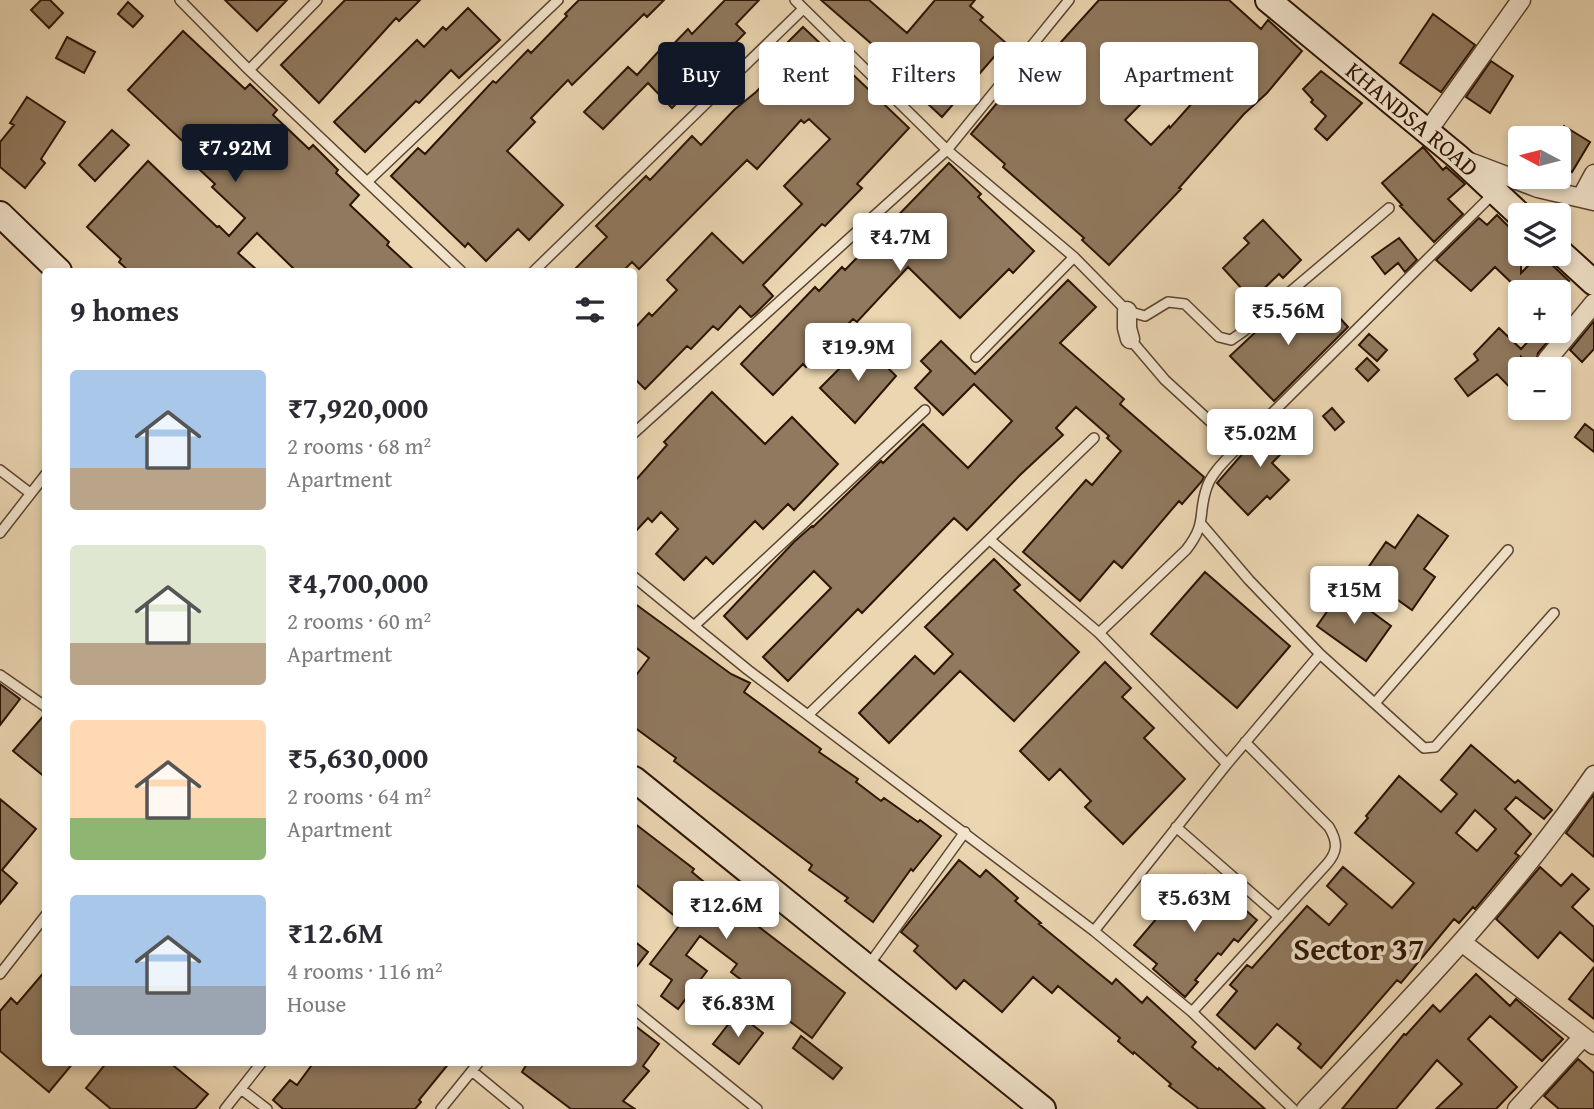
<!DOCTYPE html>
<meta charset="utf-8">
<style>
body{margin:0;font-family:"Gentium Book Plus",serif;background:#f7f7f7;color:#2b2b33;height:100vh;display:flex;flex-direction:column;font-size:26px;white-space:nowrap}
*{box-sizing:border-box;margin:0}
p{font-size:23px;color:#7c7c81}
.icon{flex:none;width:38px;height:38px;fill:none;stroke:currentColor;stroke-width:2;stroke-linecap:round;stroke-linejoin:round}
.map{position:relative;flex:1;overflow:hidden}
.details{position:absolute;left:42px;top:268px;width:595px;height:798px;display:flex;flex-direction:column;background:#fff;border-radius:7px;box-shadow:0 4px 10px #0003}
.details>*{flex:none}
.guide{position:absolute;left:658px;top:42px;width:665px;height:63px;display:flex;gap:14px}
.needle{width:46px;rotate:277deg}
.tools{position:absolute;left:1508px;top:126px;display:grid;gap:14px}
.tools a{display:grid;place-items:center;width:63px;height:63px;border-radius:7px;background:#fff;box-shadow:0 4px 10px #0003;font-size:35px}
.price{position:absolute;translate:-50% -60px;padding:0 16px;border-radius:7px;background:#fff;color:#222;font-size:23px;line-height:46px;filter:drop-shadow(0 2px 4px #0008)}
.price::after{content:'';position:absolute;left:50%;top:42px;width:21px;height:16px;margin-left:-10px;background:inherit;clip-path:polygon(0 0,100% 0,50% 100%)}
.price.selected{background:#111827;color:#fff}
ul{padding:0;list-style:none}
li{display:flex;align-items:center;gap:21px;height:175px;padding:0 28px}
li span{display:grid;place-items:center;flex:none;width:196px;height:140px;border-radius:7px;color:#555}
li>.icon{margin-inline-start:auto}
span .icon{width:84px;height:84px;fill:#fffc;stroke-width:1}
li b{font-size:30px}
h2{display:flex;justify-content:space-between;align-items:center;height:84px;padding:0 28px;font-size:30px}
.tag{padding:0 24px;border-radius:7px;background:#fff;box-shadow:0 4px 10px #0003;font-size:24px;line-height:63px}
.tag.selected{background:#111827;color:#fff}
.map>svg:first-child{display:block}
</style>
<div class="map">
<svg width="1594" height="1109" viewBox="0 0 1594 1109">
<rect width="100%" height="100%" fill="#ebd6b2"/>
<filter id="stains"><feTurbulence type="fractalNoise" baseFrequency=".00286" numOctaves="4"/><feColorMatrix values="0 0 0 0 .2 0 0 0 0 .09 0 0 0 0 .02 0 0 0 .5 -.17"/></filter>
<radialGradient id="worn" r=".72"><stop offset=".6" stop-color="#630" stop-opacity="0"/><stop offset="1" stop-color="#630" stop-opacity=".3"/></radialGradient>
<!-- building -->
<path fill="#90795e" stroke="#2d1504" stroke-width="2" fill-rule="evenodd" d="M41,0H50L63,13L49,28L31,10Z
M225,0H287L257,31Z
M345,0H420L399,21L396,18L319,103L281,65Z
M579,0H664L647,17L644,14L572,85L568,80L531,118L535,122L507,151L563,205L529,240L518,229L486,261L468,243L465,247L391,176L418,148L425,154L493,81L496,83L528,50L531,53L567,16L565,14Z
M725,0H759L736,24L745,33L672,108L648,83L603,129L584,112L628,67L637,75L658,52L662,56L688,29L692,34Z
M821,0H869L907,33L935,0H975L970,6L983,17L980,20L1006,43L942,117L885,64L889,59Z
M1099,0H1229L1261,29L1268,20L1302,51L1267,93L1244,114L1179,188L1181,189L1109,265L1082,240L1084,238L1003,167L1005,164L971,134L1045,46L1052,52ZM1192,52L1216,73L1208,81L1210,83L1170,128L1169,126L1151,145L1125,120Z
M128,2L143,16L133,27L118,14Z
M468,8L500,40L459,78L451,70L419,103L416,101L365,152L334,122L417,40L424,47L443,27L446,30Z
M1433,14L1475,45L1441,92L1400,63Z
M803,27L909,128L857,184L862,188L825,226L822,224L763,285L773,296L756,313L751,317L740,306L718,330L713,326L691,349L687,346L645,389L634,378V329L649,313L652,316L677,290L667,280L712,233L743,263L802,204L784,186L830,139L809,119L804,123L801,120L757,169L747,160L639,269L632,262L623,271H573L607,237L596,226L646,176L650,180L692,136L701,145L734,110L756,92L792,55L783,47Z
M183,31L245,89L250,84L277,110L273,115L309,149L313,145L338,170L336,173L359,195L350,205L389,242L387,245L415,271H296L257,233L238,253L258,271H129L119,262L121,259L87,227L148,161L217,227L219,226L229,236L245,218L212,187L215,184L184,155L190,148L128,90Z
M67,37L95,52L84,73L56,58Z
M1491,61L1513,76L1490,113L1466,97Z
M1321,71L1362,103L1327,140L1315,129L1326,116L1311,102L1313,100L1303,89Z
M27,97L65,122L41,159L45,163L25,188L0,167V142L14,125L10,123Z
M1564,126L1590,142L1572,172L1559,164V133Z
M112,130L129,145L95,181L79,165Z
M1423,147L1443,170L1446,167L1465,184L1448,199L1463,214L1434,242L1400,206L1402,205L1382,183Z
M949,163L981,194L978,197L1034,251L1013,273L1009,269L960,318L908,267L857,322L853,319L806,367L803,364L773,395L741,364L815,287L819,291L842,267L845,270Z
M1497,215L1521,239V273L1540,254H1544L1549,262L1569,281L1558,292H1521L1495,267L1471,291L1436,260L1479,218L1487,225Z
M1263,220L1301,260L1283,278L1279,274L1252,300L1223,268L1249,243L1244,238Z
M1399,238L1417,260L1405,272L1398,263L1385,274L1372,257Z
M1068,280L1096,307L1060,343L1124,399L1120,404L1204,477L1202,481L1182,504L1179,501L1122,568L1114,561L1080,601L1023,552L1086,480L1092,485L1121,451L1107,438L1109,436L1076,407L1056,428L1063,435L1020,475L967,530L954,518L862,613L858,609L788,681L763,657L831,588L814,571L747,639L724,616L794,542L812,526L813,527L881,461L883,463L923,424L968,468L1012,421L974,384L943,415L915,388L931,371L921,361L941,341L975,374Z
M1321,297L1348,327L1274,401L1230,356L1278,311L1291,324Z
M1594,321V349L1582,362L1570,350Z
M1499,328L1521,349L1538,331H1542L1550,339L1538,353L1536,364L1532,368L1521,357V399L1497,374L1468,396L1455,379L1478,360L1474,354Z
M1369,334L1387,350L1377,361L1359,345Z
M864,344L896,376L855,423L820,388Z
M1367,358L1379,370L1368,381L1356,369Z
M712,392L765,444L792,417L838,464L794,510L788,504L763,529L755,521L713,564L706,557L684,580L656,554L678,529L661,512L652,522L648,518L634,533V482L667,445L664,442Z
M1332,408L1344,422L1335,430L1323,416Z
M1292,414L1306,428L1272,463L1289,480L1270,499L1267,496L1248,515L1217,483L1252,443L1259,449Z
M1585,424L1594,431V452L1575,437Z
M1418,515L1448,536L1424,569L1435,577L1412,610L1363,575L1386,542L1395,548Z
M994,559L1020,585L1014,590L1079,652L1014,721L960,671L889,743L859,713L915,656L934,674L953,654L925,627Z
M1205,572L1290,646L1237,708L1151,634Z
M1342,590L1391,626L1366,661L1317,626Z
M634,603L731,674L750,683L744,692L821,749L819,752L858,779L856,782L881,801L884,798L918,822L920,820L941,836L913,871L911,869L873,922L845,901L848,898L809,870L812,865L674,761L676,758L634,727V678L649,658L634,646Z
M1105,662L1131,688L1122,697L1154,728L1144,738L1185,779L1123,844L1085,807L1091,801L1060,769L1049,780L1020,751Z
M0,684L20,699L0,725Z
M45,714H46V778L13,751Z
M1471,745L1515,783L1518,780L1552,810L1544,819L1516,797L1505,809L1531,834L1515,853L1519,856L1475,909L1473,907L1459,923L1454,919L1401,983L1397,980L1321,1068L1298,1048L1301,1044L1277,1024L1255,1049L1217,1015L1237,991L1230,985L1247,965L1252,968L1307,906L1329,925L1347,904L1327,886L1343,867L1392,908L1414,883L1355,833L1368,818L1366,816L1399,776L1441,812L1457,794L1441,780ZM1475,810L1496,829L1477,851L1456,833Z
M1594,794V857L1566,833Z
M0,799L36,829L2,870L17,883L0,904Z
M634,823L694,869L692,872L754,923L845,993L812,1038L784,1017L786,1014L731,972L737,964L700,936L686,955L707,971L678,1009L661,996L672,980L650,964L682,922L634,883Z
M959,860L980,877L986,870L1018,898L1015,901L1041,923L1039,924L1112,984L1116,979L1142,1003L1147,997L1196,1042L1192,1047L1218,1070L1219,1068L1265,1109H1199L1169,1086L1171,1084L1134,1052L1133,1054L1118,1041L1120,1038L1058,986L1052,993L1033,977L1002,1012L964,980L956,989L914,951L918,946L901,932Z
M1540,867L1561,886L1572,874L1589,889L1572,907L1594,927V962L1560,932L1538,958L1496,919Z
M1205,875L1257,920L1238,942L1234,939L1221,955L1218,953L1195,980L1198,982L1185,997L1153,969L1157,964L1134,945L1168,905L1173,909Z
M634,941L648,952L634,970Z
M1594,967V1019L1569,999Z
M46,970V1062H74L49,1092L0,1051V1011L11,998L17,1004Z
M1476,974L1510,1006L1516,999L1563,1039L1542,1061L1490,1016L1468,1039L1517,1087L1496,1109H1436L1462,1084L1437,1060L1396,1109H1342L1404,1034L1406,1035L1433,1005L1440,1012Z
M737,1013L763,1033L739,1064L713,1044Z
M634,1025L659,1044L643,1066L649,1071L623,1101L635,1109H571L522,1072L528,1062H634Z
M801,1036L842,1068L833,1079L793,1048Z
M1578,1059L1594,1073V1109H1559L1544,1096Z
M107,1062H169L208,1094L195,1109H111L86,1088Z
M314,1062H450L419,1100L421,1102L415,1109H283L273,1100L290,1080L297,1085Z"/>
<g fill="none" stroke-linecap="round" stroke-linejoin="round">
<defs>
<path id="lane" d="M180,0L249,70L461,271
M795,0L947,150L1074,257L1127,311L1145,316L1168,302L1185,304L1219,337L1231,340L1244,331L1389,208
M249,70L317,0
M367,182L558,0
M534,271L803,9
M1130,339L1165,380L1238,447L1494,193
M976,357L1074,257
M634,433L947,150L1069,0
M0,470L30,493
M1202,525L1249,580L1320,654L1424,748L1435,747L1554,613
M0,533L46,474
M990,540L1099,633L1227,764
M634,577L748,670L1094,931L1192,1012L1293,1109
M695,625L925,410
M1099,633L1186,550C1208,522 1197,515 1207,487C1212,472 1228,458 1238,447
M0,675L46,707
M1375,703L1508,550
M809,714L1094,438
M1176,827L1279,917
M1094,931L1227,764L1320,654
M868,966L965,832
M0,974L46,915
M634,1009L757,1109
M1192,1012L1326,865C1338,852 1338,842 1329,827L1245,742
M472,1071L518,1109
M241,1089L267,1109
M225,1109L262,1062
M441,1109L479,1062"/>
<path id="street" d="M1427,132L1521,0
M1467,161L1538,188L1594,201
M1581,198L1594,174
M1127,311V328L1130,339
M1547,360L1594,303
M1463,943L1594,1045
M1306,1109C1407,1002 1510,897 1594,775
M1517,1109L1583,1037"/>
<g id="secondary">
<path id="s1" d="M1268,0L1458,157L1521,216"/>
<path d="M0,214L59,271"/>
<path d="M1559,251L1594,283"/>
<path d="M634,779L1043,1109"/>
</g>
</defs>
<!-- lane casing -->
<use href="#lane" stroke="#5c4530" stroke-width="12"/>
<!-- street casing -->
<use href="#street" stroke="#5c4530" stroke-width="21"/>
<!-- secondary casing -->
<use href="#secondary" stroke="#2d1504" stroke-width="28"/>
<!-- lane -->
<use href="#lane" stroke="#f2e4cd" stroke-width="9"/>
<!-- street -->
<use href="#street" stroke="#f2e4cd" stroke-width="18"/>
<!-- secondary -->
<use href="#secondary" stroke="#f2e4cd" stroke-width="24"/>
</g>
<g text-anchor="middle" stroke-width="7" stroke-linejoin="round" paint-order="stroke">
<!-- street labels -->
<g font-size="24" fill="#2d1504" stroke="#f2e4cd">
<text dy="8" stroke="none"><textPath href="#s1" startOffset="187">KHANDSA ROAD</textPath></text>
</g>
<!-- district labels -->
<g font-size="32" font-weight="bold" fill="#2d1504" stroke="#f2e4cd">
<text x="1359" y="960">Sector 37</text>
</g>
</g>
<rect width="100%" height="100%" filter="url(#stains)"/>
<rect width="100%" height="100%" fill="url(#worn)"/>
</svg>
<div class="tools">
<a><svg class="needle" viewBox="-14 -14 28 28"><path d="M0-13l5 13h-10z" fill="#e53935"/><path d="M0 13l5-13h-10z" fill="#7c7c81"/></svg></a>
<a><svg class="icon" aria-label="layers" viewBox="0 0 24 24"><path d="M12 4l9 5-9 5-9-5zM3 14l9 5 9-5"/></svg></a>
<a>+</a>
<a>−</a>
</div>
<b class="price selected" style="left:235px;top:184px">₹7.92M</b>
<b class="price" style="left:900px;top:273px">₹4.7M</b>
<b class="price" style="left:1288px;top:347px">₹5.56M</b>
<b class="price" style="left:858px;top:383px">₹19.9M</b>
<b class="price" style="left:1260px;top:469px">₹5.02M</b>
<b class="price" style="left:1354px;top:626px">₹15M</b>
<b class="price" style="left:1194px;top:934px">₹5.63M</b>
<b class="price" style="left:726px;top:941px">₹12.6M</b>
<b class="price" style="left:738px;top:1039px">₹6.83M</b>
<div class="guide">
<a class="tag selected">Buy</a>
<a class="tag">Rent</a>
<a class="tag">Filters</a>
<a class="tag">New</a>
<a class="tag">Apartment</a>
</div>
<section class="details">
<h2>9 homes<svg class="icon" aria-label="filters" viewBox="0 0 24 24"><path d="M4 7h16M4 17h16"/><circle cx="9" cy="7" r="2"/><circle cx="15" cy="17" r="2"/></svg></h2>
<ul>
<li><span style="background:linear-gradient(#a9c7e8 70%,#b9a48a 0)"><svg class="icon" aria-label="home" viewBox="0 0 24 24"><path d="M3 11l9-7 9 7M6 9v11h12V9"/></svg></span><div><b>₹7,920,000</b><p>2 rooms · 68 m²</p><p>Apartment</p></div></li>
<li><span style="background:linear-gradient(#dfe7d0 70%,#b9a48a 0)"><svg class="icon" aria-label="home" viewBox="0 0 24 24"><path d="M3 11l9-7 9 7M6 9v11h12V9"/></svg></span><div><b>₹4,700,000</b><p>2 rooms · 60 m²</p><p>Apartment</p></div></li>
<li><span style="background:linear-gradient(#ffd9b3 70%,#8fb573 0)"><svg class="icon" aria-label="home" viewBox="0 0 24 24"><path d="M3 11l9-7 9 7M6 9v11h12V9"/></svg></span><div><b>₹5,630,000</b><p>2 rooms · 64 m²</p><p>Apartment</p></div></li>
<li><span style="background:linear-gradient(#a9c7e8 65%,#9aa5b1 0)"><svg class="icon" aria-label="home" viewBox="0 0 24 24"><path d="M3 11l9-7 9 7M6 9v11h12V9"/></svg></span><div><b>₹12.6M</b><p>4 rooms · 116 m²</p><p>House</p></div></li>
</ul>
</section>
</div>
